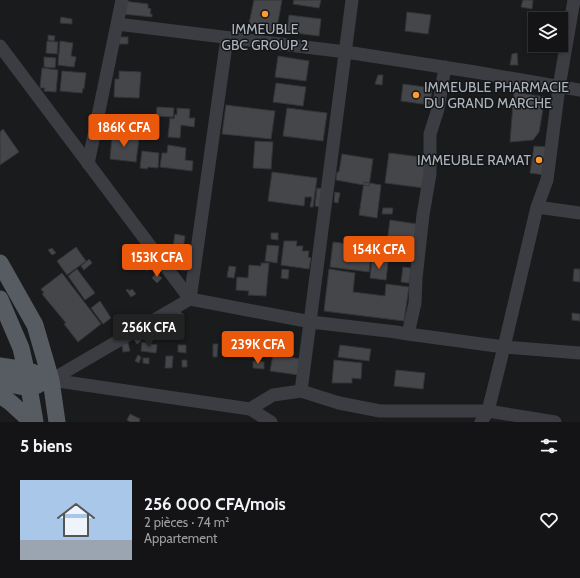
<!DOCTYPE html>
<html lang="fr">
<meta charset="utf-8">
<style>
body{margin:0;font-family:Cabin,sans-serif;background:#212123;color:#f1f3f6;height:100vh;display:flex;flex-direction:column;font-size:15px;white-space:nowrap}
*{box-sizing:border-box;margin:0}
p{font-size:13px;color:#9d9ea1}
.icon{flex:none;width:22px;height:22px;fill:none;stroke:currentColor;stroke-width:2;stroke-linecap:round;stroke-linejoin:round}
.map{position:relative;height:422px;overflow:hidden}
.details{display:flex;flex-direction:column;background:#141416;flex:1}
.details>*{flex:none}
.buttons{position:absolute;left:528px;top:12px;display:grid;gap:8px}
.buttons a{display:grid;place-items:center;width:40px;height:40px;border-radius:0px;background:#141416;box-shadow:0 2px 6px #0003,0 0 0 1px #333335;font-size:20px}
.price{position:absolute;translate:-50% -34px;padding:0 9px;border-radius:4px;background:#ea580c;color:#fff;font-size:13px;line-height:26px;filter:drop-shadow(0 1px 2px #0008)}
.price::after{content:'';position:absolute;left:50%;top:24px;width:12px;height:9px;margin-left:-6px;background:inherit;clip-path:polygon(0 0,100% 0,50% 100%)}
.price.active{background:#222;color:#fff}
ul{padding:0;list-style:none}
li{display:flex;align-items:center;gap:12px;height:100px;padding:0 20px}
li span{display:grid;place-items:center;flex:none;width:112px;height:80px;border-radius:0px;color:#555}
li>.icon{margin-inline-start:auto}
span .icon{width:48px;height:48px;fill:#fffc;stroke-width:1}
li b{font-size:17px}
h2{display:flex;justify-content:space-between;align-items:center;height:48px;padding:0 20px;font-size:17px}
.map>svg:first-child{display:block}
</style>
<div class="map">
<svg width="580" height="422" viewBox="0 0 580 422">
<rect width="100%" height="100%" fill="#1a1b1d"/>
<!-- building -->
<path fill="#44464a" stroke="#343539" d="M254,0H282L276,33L248,28Z
M294,0H321L319,8L293,4Z
M523,0H533L532,9L521,7Z
M124,1L148,4V8L151,9L150,14H152V17L123,14Z
M407,12L431,15L428,34L405,31Z
M289,15L321,19L319,36L287,32Z
M61,17L72,19V24L60,23Z
M48,35L55,36L54,41L48,40Z
M118,37H128V44H118Z
M47,41L58,42L57,54L46,53Z
M60,41L73,43L71,56L76,57L74,67L58,65Z
M517,53L518,65H510L512,54Z
M278,56L309,61L306,81L275,77Z
M44,57L56,58L55,68L44,67Z
M42,68L58,70L56,92L44,91L45,88H40Z
M62,71L86,73L84,89L83,88L82,93L60,91Z
M119,71L141,72L139,98L114,97L115,79H119Z
M378,75H383L382,85L375,84Z
M276,83L306,87L303,106L273,102Z
M403,84L432,88L430,105L401,101Z
M514,92L545,97L539,132L533,140L510,142Z
M226,105L275,111L271,139L222,134Z
M157,107L174,108L173,117L156,116Z
M177,108L190,109L189,118H195L194,127L181,125L180,138L168,137L170,118L174,119L175,114L177,115Z
M287,108L327,113L323,141L283,136Z
M3,129L19,152L0,165V132Z
M112,135L139,138L136,162L110,159Z
M255,141L273,142L271,169L253,168Z
M168,145L186,148L185,160L193,161L192,171L160,167L162,153H167Z
M534,146L548,147L545,175L530,173Z
M142,151L159,153L158,168L148,167L147,169L140,168Z
M389,153L429,158L424,188L385,183Z
M342,154L373,159L369,186L336,180L337,172H339Z
M272,172L317,178L313,207H310L312,197H305L304,206L268,201Z
M364,182L381,185L377,218L359,215Z
M317,188L323,189L321,207L315,206Z
M335,192L340,193L338,203L334,202Z
M383,208H393L392,214H382Z
M390,220L417,224L414,246L387,243Z
M271,233H278V240L271,239Z
M175,234L185,236L183,249L173,247Z
M284,241H297L296,246H303L302,251H309L308,257L311,258L309,269L281,265Z
M333,242L372,247L369,272L330,267Z
M267,245L279,246L277,263L265,261Z
M76,247L86,261L67,275L57,261Z
M52,248L56,253L52,255L48,250Z
M134,250L143,262L135,268L126,256Z
M89,259L92,263L84,270L81,266Z
M146,260L152,266L147,271L141,264Z
M372,260L388,262L386,280L370,278Z
M182,262L188,263L186,271L180,270Z
M261,263H269L266,296L248,295L249,291L236,290L237,277L248,278L249,265L261,266Z
M229,266L236,267L234,278L227,277Z
M403,267L411,268L409,283L401,282Z
M77,269L95,293L85,300L68,276Z
M282,269L289,270L288,279L281,278Z
M329,269L355,273L353,292L385,296L386,284L409,287L404,321L324,311Z
M574,269H580V282L573,281Z
M62,273L101,324L78,342L64,324L66,323L42,294L44,293L41,289Z
M156,273L162,278L157,283L152,278Z
M128,289L129,291L132,289L136,294L131,297L126,290Z
M100,301L111,318L103,324L91,308Z
M177,309L184,315L181,319L178,317L175,321L171,318Z
M572,313L580,314V321L572,320Z
M137,334L141,341L137,344L132,337Z
M142,342L157,345L156,353L141,351Z
M128,343L130,351L123,352L122,344Z
M213,344H218L217,357H213Z
M178,345H186V353L178,352Z
M340,345L371,349L369,361L338,357Z
M138,355L141,357L139,363L135,361Z
M273,355L302,359L299,375L270,371Z
M166,356H173L172,368H165Z
M143,358H149V364L143,363Z
M182,360H187V367H182Z
M334,360L362,363L361,379L352,378V383H332Z
M253,361L264,362V369L253,368Z
M396,370L425,373L423,389L394,386Z
M130,414L140,419L139,422H130L127,420Z"/>
<g fill="none" stroke-linecap="round" stroke-linejoin="round">
<!-- minor -->
<path stroke="#3b3d42" stroke-width="13" d="M117,24L346,52L475,72L580,90
M0,46L190,299
M88,164L122,0
M537,207L580,213
M190,299L227,38
M408,334L504,347L580,353
M51,380L250,409L273,395L301,391L339,403L380,411H488L504,347L537,207L547,180L559,87L574,0
M51,380L190,299L311,322L396,332L408,334L415,303L416,278L423,215L430,174V134L438,109L445,67
M301,391L352,0
M250,409L271,422
M481,422L488,411L555,422"/>
<!-- major -->
<path stroke="#575b62" stroke-width="17" d="M0,263L35,325L51,380L57,422
M0,299L21,348L26,370L35,422
M0,366L26,370L35,373
M0,382L29,388L38,385
M0,395L10,402L32,422"/>
</g>
<!-- markers -->
<g fill="#ff9930" stroke="#151618" stroke-width="1.5">
<circle cx="265" cy="14" r="4"/>
<circle cx="416" cy="95" r="4"/>
<circle cx="539" cy="160" r="4"/>
</g>
<g text-anchor="middle" stroke-width="3" stroke-linejoin="round" paint-order="stroke">
<!-- poi labels -->
<g font-size="14" fill="#acb4bd" stroke="#151618">
<text x="265" y="34">IMMEUBLE<tspan x="265" dy="16">GBC GROUP 2</tspan></text>
<text x="424" y="92" text-anchor="start">IMMEUBLE PHARMACIE<tspan x="424" dy="16">DU GRAND MARCHE</tspan></text>
<text x="531" y="165" text-anchor="end">IMMEUBLE RAMAT</text>
</g>
</g>
</svg>
<div class="buttons">
<a><svg class="icon" aria-label="layers" viewBox="0 0 24 24"><path d="M12 4l9 5-9 5-9-5zM3 14l9 5 9-5"/></svg></a>
</div>
<b class="price" style="left:124px;top:148px">186K CFA</b>
<b class="price" style="left:379px;top:270px">154K CFA</b>
<b class="price" style="left:157px;top:278px">153K CFA</b>
<b class="price active" style="left:149px;top:348px">256K CFA</b>
<b class="price" style="left:258px;top:365px">239K CFA</b>
</div>
<section class="details">
<h2>5 biens<svg class="icon" aria-label="filters" viewBox="0 0 24 24"><path d="M4 7h16M4 17h16"/><circle cx="9" cy="7" r="2"/><circle cx="15" cy="17" r="2"/></svg></h2>
<ul>
<li><span style="background:linear-gradient(#a9c7e8 75%,#9aa5b1 0)"><svg class="icon" aria-label="home" viewBox="0 0 24 24"><path d="M3 11l9-7 9 7M6 9v11h12V9"/></svg></span><div><b>256 000 CFA/mois</b><p>2 pièces · 74 m²</p><p>Appartement</p></div><svg class="icon" aria-label="heart" viewBox="0 0 24 24"><path d="M12 20l-8-8c-3-5 5-10 8-4 3-6 11-1 8 4z"/></svg></li>
</ul>
</section>
